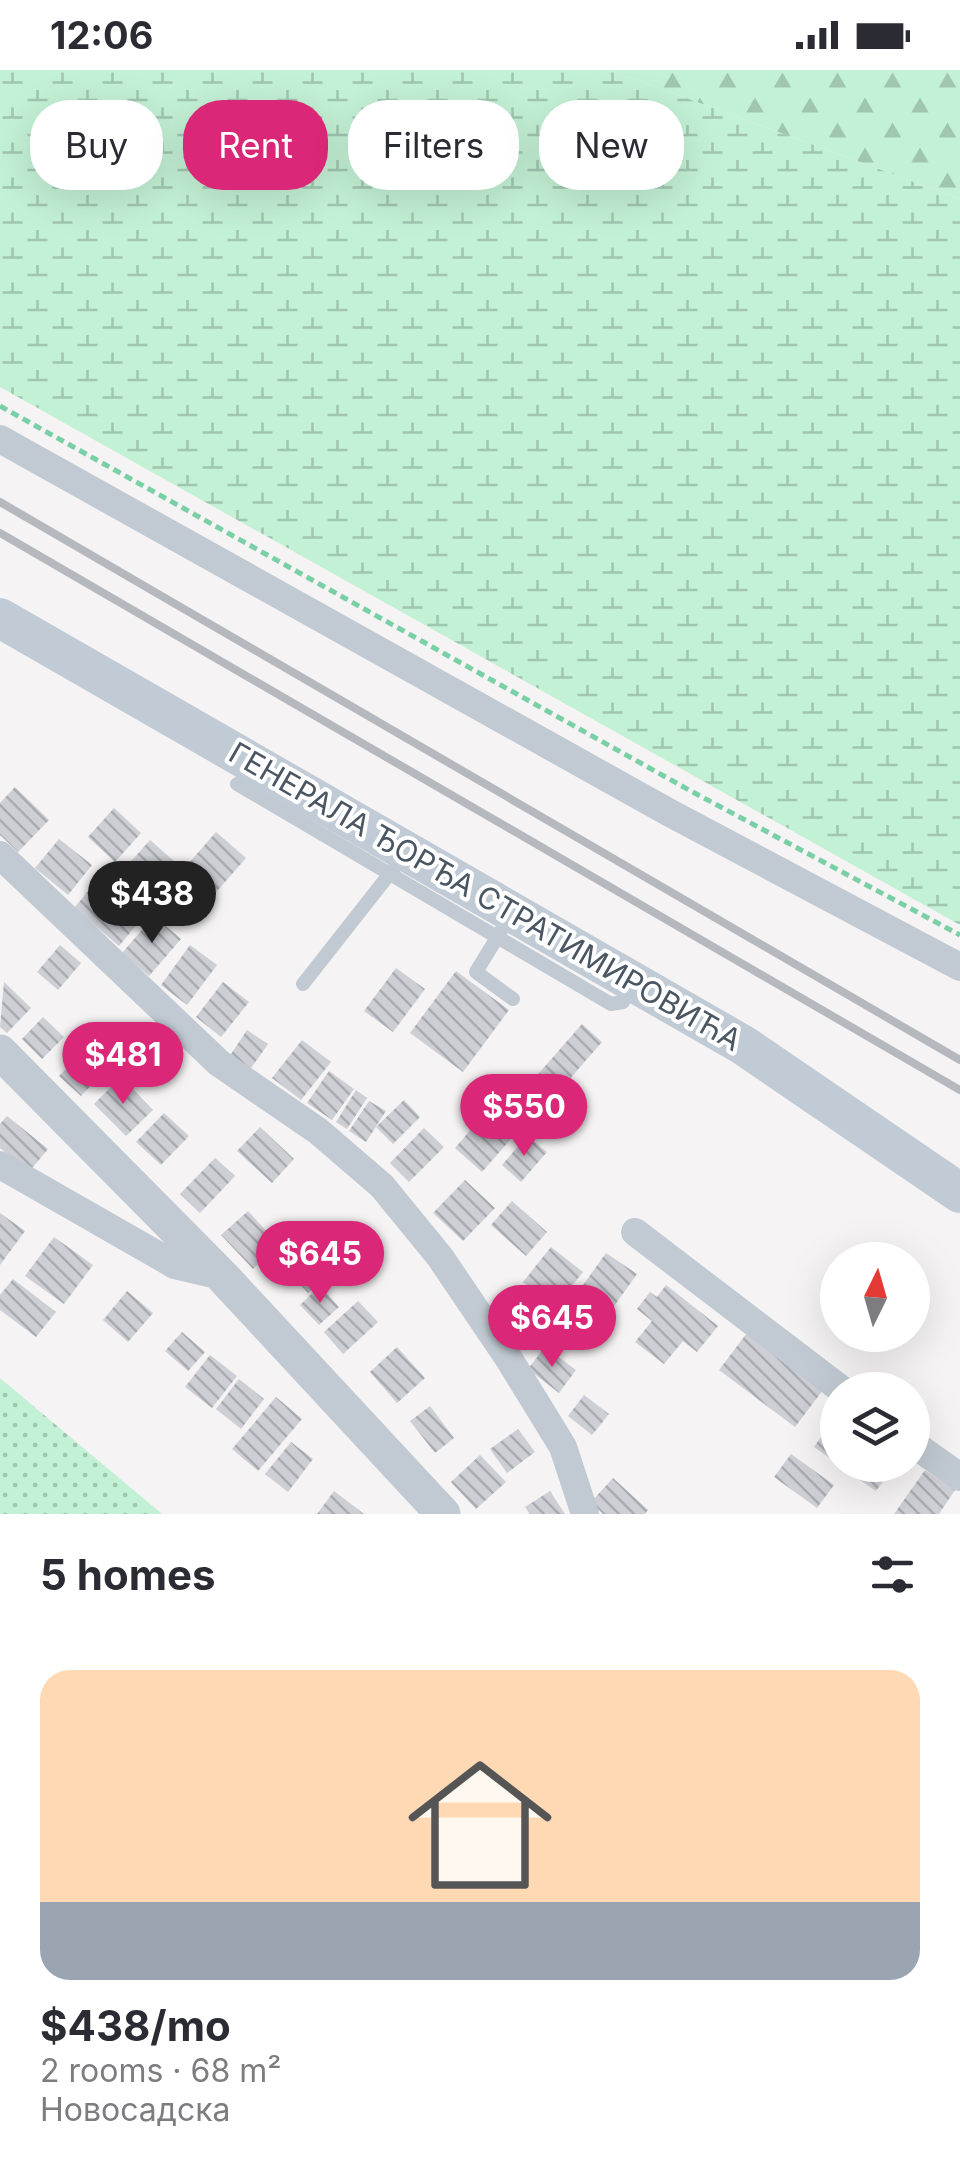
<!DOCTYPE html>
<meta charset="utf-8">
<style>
body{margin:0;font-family:Inter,sans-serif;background:#f7f7f7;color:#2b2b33;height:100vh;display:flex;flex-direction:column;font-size:38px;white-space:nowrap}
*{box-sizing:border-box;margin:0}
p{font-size:32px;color:#7c7c81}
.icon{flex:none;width:55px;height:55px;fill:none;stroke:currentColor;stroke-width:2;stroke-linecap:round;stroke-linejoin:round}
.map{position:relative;height:1444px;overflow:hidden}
.details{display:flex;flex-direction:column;background:#fff;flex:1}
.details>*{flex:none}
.hud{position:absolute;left:30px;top:30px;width:900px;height:90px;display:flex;gap:20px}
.needle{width:65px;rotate:5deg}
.controls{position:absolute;left:820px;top:1172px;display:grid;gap:20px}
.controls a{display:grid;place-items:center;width:110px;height:110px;border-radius:50%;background:#fff;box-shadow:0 10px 40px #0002;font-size:50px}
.price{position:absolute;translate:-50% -85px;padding:0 22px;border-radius:35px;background:#db2777;color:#fff;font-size:32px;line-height:65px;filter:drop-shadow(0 2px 5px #0008)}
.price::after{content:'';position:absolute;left:50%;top:60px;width:30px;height:22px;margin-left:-15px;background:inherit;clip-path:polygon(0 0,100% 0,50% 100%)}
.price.active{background:#222;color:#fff}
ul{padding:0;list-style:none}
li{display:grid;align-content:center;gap:20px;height:530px;padding:0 40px}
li+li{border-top:2px solid #e1e1e2}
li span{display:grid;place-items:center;height:310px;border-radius:30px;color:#555}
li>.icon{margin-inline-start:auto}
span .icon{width:180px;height:180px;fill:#fffc;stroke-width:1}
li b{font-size:42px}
h2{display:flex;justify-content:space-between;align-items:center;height:120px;padding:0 40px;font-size:42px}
.tag{padding:0 35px;border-radius:40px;background:#fff;box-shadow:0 10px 40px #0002;font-size:35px;line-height:90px}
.tag.active{background:#db2777;color:#fff}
.status{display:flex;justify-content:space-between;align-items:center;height:70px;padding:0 50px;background:#fff;direction:ltr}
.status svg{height:28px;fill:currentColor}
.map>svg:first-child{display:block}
</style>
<div class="status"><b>12:06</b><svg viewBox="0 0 49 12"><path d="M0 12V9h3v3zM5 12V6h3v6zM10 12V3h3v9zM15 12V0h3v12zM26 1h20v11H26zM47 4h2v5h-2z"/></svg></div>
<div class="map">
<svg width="960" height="1444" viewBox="0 0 960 1444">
<defs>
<pattern id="grass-dots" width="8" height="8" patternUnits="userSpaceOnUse" patternTransform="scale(2.5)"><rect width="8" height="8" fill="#c3f1d5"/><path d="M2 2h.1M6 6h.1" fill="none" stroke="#a0c6b0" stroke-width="1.8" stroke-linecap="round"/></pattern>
<pattern id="forest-firs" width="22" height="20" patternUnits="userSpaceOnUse" patternTransform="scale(2.5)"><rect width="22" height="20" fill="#c3f1d5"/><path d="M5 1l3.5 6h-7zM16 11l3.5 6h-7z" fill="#a0c6b0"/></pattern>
<pattern id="wetland-marsh" width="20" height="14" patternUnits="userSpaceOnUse" patternTransform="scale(2.5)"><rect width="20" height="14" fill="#c3f1d5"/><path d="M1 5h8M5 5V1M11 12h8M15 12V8" fill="none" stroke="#a0c6b0"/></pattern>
<pattern id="building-back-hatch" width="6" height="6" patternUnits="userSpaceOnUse" patternTransform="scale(2.5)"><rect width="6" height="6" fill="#cdcfd5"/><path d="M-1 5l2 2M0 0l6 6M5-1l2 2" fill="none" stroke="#a8abb0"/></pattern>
</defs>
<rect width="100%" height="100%" fill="#f5f3f3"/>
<!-- grass -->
<path fill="url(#grass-dots)" d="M0,1308L162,1444H0Z"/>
<!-- forest -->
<path fill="url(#forest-firs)" d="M610,0H960V129Z"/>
<!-- wetland -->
<path fill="url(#wetland-marsh)" d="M0,0H610L960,129V855L0,317Z"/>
<!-- building -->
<path fill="url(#building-back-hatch)" d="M15,717L49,750L18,782L0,765V733Z
M114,738L141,763L115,792L88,767Z
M216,762L246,788L205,835L175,809Z
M59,769L92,795L68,825L35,798Z
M150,770L175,792L143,828L118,806Z
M99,808L144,846L119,876L74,838Z
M154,846L181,869L149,906L122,883Z
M60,875L81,893L58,920L37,902Z
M190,875L217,895L187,935L161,915Z
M396,898L425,919L393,962L364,941Z
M456,901L509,940L463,1002L410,963Z
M4,912L31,938L7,963L0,957Z
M223,912L249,932L221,967L196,947Z
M43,947L64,967L42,989L22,969Z
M582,954L602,972L532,1052L512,1034Z
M247,960L268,974L249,1001L229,987Z
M302,970L331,992L301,1030L272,1008Z
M86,979L107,999L81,1026L59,1006Z
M329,1001L354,1019L332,1050L307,1033Z
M121,1007L153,1040L126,1066L94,1034Z
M356,1020L367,1028L347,1059L336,1052Z
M497,1029L525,1053L482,1102L455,1078Z
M404,1030L420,1047L393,1074L376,1057Z
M369,1031L386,1041L366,1072L349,1061Z
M164,1043L189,1066L161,1095L136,1072Z
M7,1046L48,1079L29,1102L0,1078V1054Z
M260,1057L294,1089L272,1113L237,1081Z
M424,1058L444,1077L409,1112L390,1093Z
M527,1066L547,1082L521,1112L502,1095Z
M215,1088L235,1106L200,1143L180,1124Z
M465,1110L495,1138L463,1171L433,1143Z
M512,1131L547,1162L526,1186L491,1155Z
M248,1141L279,1175L253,1199L221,1165Z
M0,1143L25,1161L0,1195Z
M317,1159L345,1190L308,1223L280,1192Z
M54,1167L93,1195L64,1234L25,1206Z
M551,1177L583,1202L555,1237L523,1212Z
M606,1183L637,1204L612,1239L581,1218Z
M13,1209L56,1242L36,1267L0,1240V1225Z
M666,1215L718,1256L697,1282L683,1271L664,1294L635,1272L652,1251L637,1239L650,1222L657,1227Z
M320,1216L339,1237L319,1255L300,1235Z
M127,1221L153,1243L128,1272L103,1250Z
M358,1231L378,1252L343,1284L324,1262Z
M182,1262L205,1282L188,1301L165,1281Z
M747,1263L823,1320L795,1357L719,1300Z
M397,1277L425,1308L397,1333L370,1302Z
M545,1277L576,1300L559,1323L528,1299Z
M210,1285L237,1306L212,1338L185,1317Z
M239,1309L264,1329L241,1359L216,1339Z
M584,1325L609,1344L592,1365L568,1346Z
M276,1327L302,1349L258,1401L232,1379Z
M430,1336L454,1368L435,1383L410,1351Z
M835,1346L838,1348V1394L814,1377Z
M518,1359L535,1382L507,1403L490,1379Z
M291,1372L313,1389L288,1422L265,1404Z
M791,1384L834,1415L817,1438L774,1407Z
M480,1385L506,1412L476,1439L451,1412Z
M839,1395H895L876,1421Z
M925,1400L955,1420L939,1444H894Z
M613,1408L648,1440L645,1444H603L591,1432Z
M334,1421L364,1444H317Z
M550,1421L565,1444H530L525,1437Z"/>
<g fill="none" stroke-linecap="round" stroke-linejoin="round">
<!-- path -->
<path stroke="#7ad0a6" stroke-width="5" stroke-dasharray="8 5" stroke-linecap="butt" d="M0,336L689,720L960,865"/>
<!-- service -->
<path stroke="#c1cad2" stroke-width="14" d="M237,714L611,934L623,932L631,917
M501,861L476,902L513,929
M303,914L395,797"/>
<!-- minor -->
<path stroke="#c1cad2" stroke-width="28" d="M0,369L670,743L960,897
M0,785L219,993L318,1061L382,1116L440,1187L509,1289L563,1377L585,1444
M0,1095L175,1195L222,1206
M635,1162L842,1320
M912,1373L960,1407"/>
<!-- tertiary -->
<path stroke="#c1cad2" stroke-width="35" d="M0,982L222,1206L443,1444"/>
<!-- secondary -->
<path stroke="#c1cbd6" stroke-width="40" d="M0,548L743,975L960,1123"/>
<!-- rail -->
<path stroke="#b5b8bd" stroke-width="8" d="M0,432L960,990
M0,463L960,1020"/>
</g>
<g text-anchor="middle" stroke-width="8" stroke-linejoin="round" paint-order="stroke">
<!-- street labels -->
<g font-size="30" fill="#4a5661" stroke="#fff">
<text transform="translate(485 827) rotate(30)" y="10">ГЕНЕРАЛА ЂОРЂА СТРАТИМИРОВИЋА</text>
</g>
</g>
</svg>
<div class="controls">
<a><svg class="needle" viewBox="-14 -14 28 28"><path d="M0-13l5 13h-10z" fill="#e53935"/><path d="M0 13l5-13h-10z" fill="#7c7c81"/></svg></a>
<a><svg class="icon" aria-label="layers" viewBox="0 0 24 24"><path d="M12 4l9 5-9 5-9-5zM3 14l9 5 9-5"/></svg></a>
</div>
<b class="price active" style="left:152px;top:876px">$438</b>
<b class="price" style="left:123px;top:1037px">$481</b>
<b class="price" style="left:524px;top:1089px">$550</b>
<b class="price" style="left:320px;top:1236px">$645</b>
<b class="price" style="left:552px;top:1300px">$645</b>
<div class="hud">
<a class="tag">Buy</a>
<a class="tag active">Rent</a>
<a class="tag">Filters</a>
<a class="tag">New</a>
</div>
</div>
<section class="details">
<h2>5 homes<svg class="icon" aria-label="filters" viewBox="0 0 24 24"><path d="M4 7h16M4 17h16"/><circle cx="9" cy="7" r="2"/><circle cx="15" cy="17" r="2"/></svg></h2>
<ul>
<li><span style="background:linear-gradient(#ffd9b3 75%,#9aa5b1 0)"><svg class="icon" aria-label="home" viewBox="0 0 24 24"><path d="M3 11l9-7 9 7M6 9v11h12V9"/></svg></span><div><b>$438/mo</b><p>2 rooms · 68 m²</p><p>Новосадска</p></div></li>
</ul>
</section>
